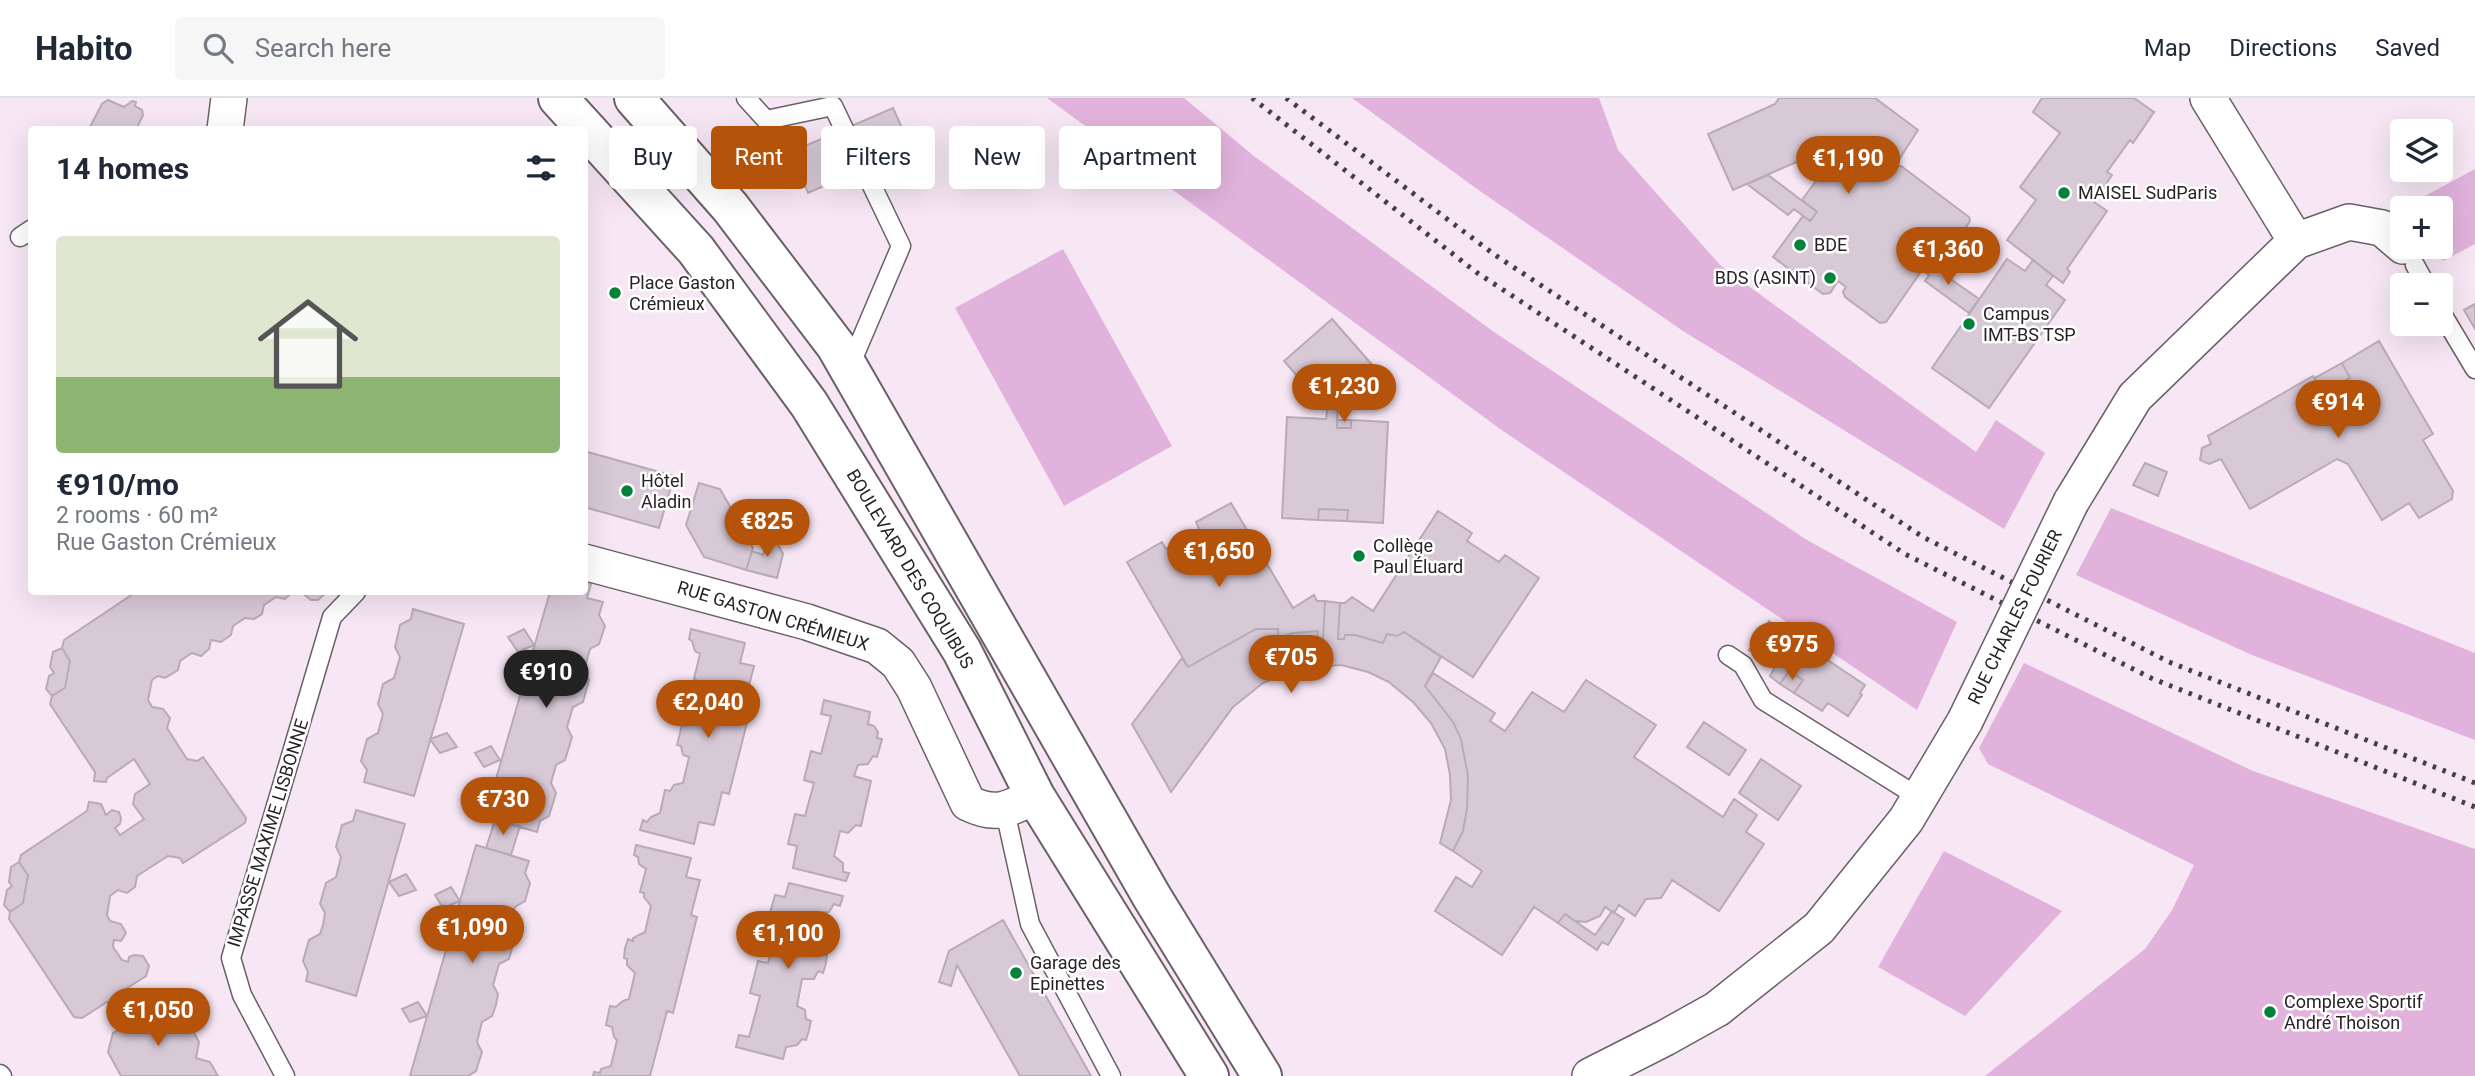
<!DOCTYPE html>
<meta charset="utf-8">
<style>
body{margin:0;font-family:Roboto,sans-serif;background:#f6f6f7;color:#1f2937;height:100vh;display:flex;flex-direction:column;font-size:26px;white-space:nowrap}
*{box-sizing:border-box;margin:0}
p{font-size:23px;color:#747a83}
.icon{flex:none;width:38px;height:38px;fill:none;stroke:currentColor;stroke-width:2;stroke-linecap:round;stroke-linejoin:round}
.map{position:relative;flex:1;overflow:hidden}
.details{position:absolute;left:28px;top:28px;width:560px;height:469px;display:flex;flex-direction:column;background:#fff;border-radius:7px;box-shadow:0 7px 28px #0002}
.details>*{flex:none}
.hud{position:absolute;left:609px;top:28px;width:665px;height:63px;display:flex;gap:14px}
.buttons{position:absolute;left:2390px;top:21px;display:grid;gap:14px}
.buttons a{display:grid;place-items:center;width:63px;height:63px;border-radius:7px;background:#fff;box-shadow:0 7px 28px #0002;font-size:35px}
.price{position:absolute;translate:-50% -60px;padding:0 16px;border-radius:24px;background:#b45309;color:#fff;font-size:23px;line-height:46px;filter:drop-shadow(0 2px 4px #0008)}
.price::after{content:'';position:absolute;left:50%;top:42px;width:21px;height:16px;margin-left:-10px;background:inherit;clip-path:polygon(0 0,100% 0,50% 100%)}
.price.active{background:#222;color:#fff}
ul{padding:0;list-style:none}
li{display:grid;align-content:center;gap:14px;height:371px;padding:0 28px}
li span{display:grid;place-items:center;height:217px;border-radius:7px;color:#555}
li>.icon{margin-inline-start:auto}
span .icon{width:126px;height:126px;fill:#fffc;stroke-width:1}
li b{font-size:30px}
h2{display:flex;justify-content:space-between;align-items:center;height:84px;padding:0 28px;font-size:30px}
.chip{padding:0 24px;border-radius:7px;background:#fff;box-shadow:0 7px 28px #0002;font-size:24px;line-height:63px}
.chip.active{background:#b45309;color:#fff}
header{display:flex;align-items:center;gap:42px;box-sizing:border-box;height:98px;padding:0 35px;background:#fff;border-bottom:2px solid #e0e1e3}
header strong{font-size:33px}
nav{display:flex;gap:38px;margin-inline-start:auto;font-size:24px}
.search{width:490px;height:63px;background:#f6f6f7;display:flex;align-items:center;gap:18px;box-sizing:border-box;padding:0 24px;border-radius:7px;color:#747a83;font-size:26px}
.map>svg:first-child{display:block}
</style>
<header>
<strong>Habito</strong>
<div class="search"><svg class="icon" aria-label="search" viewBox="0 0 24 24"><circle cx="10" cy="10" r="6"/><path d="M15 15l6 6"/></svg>Search here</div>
<nav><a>Map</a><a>Directions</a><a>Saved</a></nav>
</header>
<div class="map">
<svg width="2475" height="978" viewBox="0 0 2475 978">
<rect width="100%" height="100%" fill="#f7e7f5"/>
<!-- green -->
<path fill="#e1b3dc" d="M1047,0H1184L1254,58L1494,234L1807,442L1957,524L1917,612L1503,333Z
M1352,0H1599L1618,52L1721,168L1976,354L1996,322L2045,355L2004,431L1683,233L1477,91Z
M2475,71V146L2443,163L2436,149H2441V110H2417L2414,104Z
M1063,151L1172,348L1064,408L955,210Z
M2111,410L2475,555V642L2252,557L2076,477Z
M2024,565L2253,673L2475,751V978H1985L2145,851L2172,812L2194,767L1988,666L1979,650Z
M1944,753L2062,813L1965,918L1878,869Z"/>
<!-- building -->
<path fill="#d8c9d6" stroke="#b8aab6" stroke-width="2" d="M1779,0H1875L1918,32L1895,68H1901L1969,119L1970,123L1942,165L1934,169L1922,161L1916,168L1920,172V175L1886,224L1880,225L1845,199L1843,194L1846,189L1838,183L1830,195L1823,196L1773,159L1803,118L1810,123L1817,114L1802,102L1846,42L1733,92L1708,36L1775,6Z
M2042,0H2134L2154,14L2133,45L2130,42L2107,74L2112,77L2094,104L2107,113L2067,171L2070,174L2063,185L2007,142L2036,102L2020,89L2060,35L2033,14Z
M108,2L124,9L132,3L136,4L135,8L142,12L143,17L136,32H95L90,29L102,6Z
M893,10L911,50L808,95L791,54Z
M1768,77L1817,114L1810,123L1794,111L1788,117L1747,86Z
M1922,161L1979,201L1969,215L1925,183L1929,177L1916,168Z
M2007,161L2025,173L2033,162L2053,178L2046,187L2065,202L1989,310L1932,270Z
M2475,206V231L2464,212Z
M1332,221L1375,270L1338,302L1337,330H1351V322L1388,324L1383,425L1347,423L1348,412L1319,411L1318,422L1282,420L1287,319L1326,321L1327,312L1284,263Z
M2379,243L2433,336L2423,342L2453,393L2452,401L2419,420L2409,405L2382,422L2348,366L2337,361L2250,411L2221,361L2209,366L2200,362L2202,350L2211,346L2208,338L2313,278L2323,295L2350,280L2342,265Z
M2342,265L2350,280L2323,295L2315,280Z
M1337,322H1351V330H1337Z
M584,353L674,378L659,430L584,409Z
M2145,365L2167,374L2158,398L2133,387Z
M699,385L720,391L731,410L735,409L746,428L742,430L753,450L746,472L704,459L686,427Z
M1231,405L1293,510L1314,497L1317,503H1325L1323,541L1317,540L1318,533L1293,535L1278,540V531H1256L1188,569L1127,464L1162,444L1166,451L1199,431L1196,424Z
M1319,411L1348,412L1347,423L1318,422Z
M1438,413L1472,435L1467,443L1499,464L1505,457L1539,480L1473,579L1404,534L1397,538L1387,536L1383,545L1355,537H1345L1344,541H1338L1340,505H1345L1352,499L1373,513Z
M770,431L783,456L777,480L746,472L752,453L763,457Z
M584,485L591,486L587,500L603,504L599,517L605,528L599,546L590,551L584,572L589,582L583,604L573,609L567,629L572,639L565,662L556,667L551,685L556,695L549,718L540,723L537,734L485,719L550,494H584Z
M136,494H292L285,501L276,499L264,507L262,516L254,521L245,520L233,528L231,537L221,544L211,542L209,551L201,558L192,555L180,563L178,572L165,580L158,578L152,582L148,602L152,609L163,611L170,620L167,630L187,661L197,663L203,659L246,720L245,725L183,765L180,760L168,758L137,778L135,789L127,795L118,792L110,798L107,817L110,823L121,826L126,835L121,843L114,842L113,849L122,862L128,864L129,859L134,857L143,858L149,868L146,878L124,892L122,906L107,904L82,920L74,919L9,821L10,814L23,805L28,777L19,764L21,757L87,713L89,704L101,706L106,717L112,712L119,714L121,720L120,726L115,730L120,737L144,721L133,706L135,696L150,686L134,661L107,680L106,684L94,683L95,674L50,606L52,598L65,590L70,563L62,550L64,542Z
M301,494H327L318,502H311Z
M1325,503L1340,505L1338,541H1344L1345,537H1355L1383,545L1387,536L1397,538L1404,534L1441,559L1425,588L1453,624L1461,641L1468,678L1467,711L1463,733L1453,753L1440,745L1451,702L1450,677L1445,651L1431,625L1414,605L1389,584L1368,574L1341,567L1312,569L1287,574L1263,585L1233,609L1171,694L1132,626L1182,560L1188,569L1256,531H1278V540L1293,535L1318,533L1317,540L1323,541Z
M413,511L464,526L414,698L364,684L367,672L361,663L367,641L378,635L383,616L378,606L383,586L394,580L400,559L395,549L400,527L411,521Z
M1769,523L1865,587L1860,595L1862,597L1848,618L1828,605L1822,613L1794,595L1803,582L1789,573L1780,586L1770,578L1775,569L1749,552Z
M524,531L534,547L518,554L508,539Z
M691,531L745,545L740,565L754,568L745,603L752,605L729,696L722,694L714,727L699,724L694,746L640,732L643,722L647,724L651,719L660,715L665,692L670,693L674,687L683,685L689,659L683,657L681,648L677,647L682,627L686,628L692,623L699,620L705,597L700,593L698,583L694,581L700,556L695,553L692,543L689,541Z
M62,550L70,563L65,590L52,598L46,591L49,578L54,575L50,569L53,554Z
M1789,573L1803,582L1794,595L1780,586Z
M1433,575L1495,615L1490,623L1505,633L1532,594L1564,614L1586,582L1656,627L1634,659L1723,719L1734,701L1757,717L1746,734L1764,746L1719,813L1672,782L1661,800L1646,801L1635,818L1619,807L1614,815L1605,809L1600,818L1586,824L1575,823L1565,816L1558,825L1534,809L1502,857L1435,813L1456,779L1472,789L1482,773L1453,753L1463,733L1467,711L1468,678L1461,641L1453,624L1425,588Z
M824,602L870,614L868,626L874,628L878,634L877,640L882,641L877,659L873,658L868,666L858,667L854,678L871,683L861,728L856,727L848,735L840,733L837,746L834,758L843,765V774L849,775L846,783L793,770L797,748L788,746L795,716L805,718L814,685L804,682L811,653L821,656L831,618L821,616Z
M1704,624L1746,652L1729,677L1687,649Z
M447,635L457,649L440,655L430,641Z
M491,648L500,662L484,669L475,655Z
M1761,661L1801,688L1778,722L1739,695Z
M356,712L405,726L356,898L306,883L308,874L303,863L309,842L320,836L323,827L325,815L320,806L326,785L336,779L341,759L336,749L342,727L353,723Z
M495,722L520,728L511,757L486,750Z
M476,747L529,763L525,775L530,785L525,803L515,809L509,829L515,839L509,861L499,866L493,887L498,896L496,907L492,918L482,924L477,944L482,954L476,973L468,978H410Z
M636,747L691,760L686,779L700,782L691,817L697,819L673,915L667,913L650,978H593L594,974L600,975L601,971L611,968L617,942L614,939L612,929L606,927L610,908L616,909L623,903L629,901L635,875L627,867V861L624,860L625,850L628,841L633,843V840L645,834L651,808L644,799V795L640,794L646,771L639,766L638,759L634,757Z
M19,764L28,777L23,805L10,814L4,807L7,792L12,788L9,784L11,769Z
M406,776L416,792L399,798L389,784Z
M789,785L843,798L840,808L834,806L829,814H820L813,841L823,847V854L827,856L826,865L823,875L818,873L814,881H802L797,908L805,912L806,921L811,923L809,932L806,942L802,941L797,947L786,949L783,961L736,949L739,937L749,939L760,898L750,895L758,863L768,865L777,832L766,829L775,797L785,799Z
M451,789L460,803L443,810L435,797Z
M1612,813L1624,821L1608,847L1602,844L1597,852L1558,825L1565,816L1595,837Z
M1003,822L1091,978H1020L957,867L951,888L939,884L949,853Z
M418,904L427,918L410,924L402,911Z
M159,910L185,918L199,944L196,960L210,964L218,978H121L108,954L113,935Z"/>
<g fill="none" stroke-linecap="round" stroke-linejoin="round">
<defs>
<path id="service" d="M746,0L766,22L833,8L844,31
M20,139L32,131
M2415,167L2426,187
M2441,214L2475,271
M849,270L901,148L864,71
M1728,557L1743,567L1763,602L1920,700
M1005,713L1030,826L1111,978
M0,976L2,978
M285,978L242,897L231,860L332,519L356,494"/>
<path id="minor" d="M225,32L229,0
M2296,143L2349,124L2382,130L2403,148
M2071,404L2135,299L2296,143L2208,0
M584,464L807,524L877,548L898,565L914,590L968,705C997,719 1008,711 1035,698
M1590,978L1665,940L1717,911L1819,830L1906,722L1965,623"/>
<path id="secondary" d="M558,0L696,152L809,306L962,553L1035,698L1209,978
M634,0L730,109L836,248L1152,799L1262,978"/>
</defs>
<!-- service casing -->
<use href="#service" stroke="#6c5f6a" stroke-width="21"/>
<!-- minor casing -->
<use href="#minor" stroke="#6c5f6a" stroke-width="38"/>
<!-- secondary casing -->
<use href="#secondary" stroke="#6c5f6a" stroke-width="42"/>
<!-- service -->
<use href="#service" stroke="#fff" stroke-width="18"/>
<!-- minor -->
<use href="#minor" stroke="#fff" stroke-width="35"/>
<!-- secondary -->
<use href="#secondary" stroke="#fff" stroke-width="38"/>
<!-- rail -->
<path stroke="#463e45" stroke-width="5" stroke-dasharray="3.5 7" stroke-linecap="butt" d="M1252,0L1476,174L1905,456L2151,580L2475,709
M1286,0L1495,157L1923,439L2169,564L2475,685"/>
<defs>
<path id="minor-bridge" d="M1965,623L2071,404"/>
</defs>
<!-- minor-bridge casing -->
<use href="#minor-bridge" stroke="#6c5f6a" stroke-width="38" stroke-linecap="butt"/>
<!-- minor-bridge -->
<use href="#minor-bridge" stroke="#fff" stroke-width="35"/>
</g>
<!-- markers -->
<g fill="#02813a" stroke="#fff" stroke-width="2.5">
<circle cx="2064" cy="95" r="7"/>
<circle cx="1800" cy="147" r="7"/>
<circle cx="1830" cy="180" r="7"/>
<circle cx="615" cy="195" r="7"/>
<circle cx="1969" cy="226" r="7"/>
<circle cx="627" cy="393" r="7"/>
<circle cx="1359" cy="458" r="7"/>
<circle cx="1016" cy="875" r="7"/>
<circle cx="2270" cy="914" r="7"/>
</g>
<g text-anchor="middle" stroke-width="5" stroke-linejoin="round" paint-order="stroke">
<!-- poi labels -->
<g font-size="18" fill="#282227" stroke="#fff" text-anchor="start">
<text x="2078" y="101">MAISEL SudParis</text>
<text x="1814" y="153">BDE</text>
<text x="1816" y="186" text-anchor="end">BDS (ASINT)</text>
<text x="629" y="191">Place Gaston<tspan x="629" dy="21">Crémieux</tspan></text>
<text x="1983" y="222">Campus<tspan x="1983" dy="21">IMT-BS TSP</tspan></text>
<text x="641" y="389">Hôtel<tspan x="641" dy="21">Aladin</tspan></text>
<text x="1373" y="454">Collège<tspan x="1373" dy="21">Paul Éluard</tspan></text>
<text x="1030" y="871">Garage des<tspan x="1030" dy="21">Epinettes</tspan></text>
<text x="2284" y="910">Complexe Sportif<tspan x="2284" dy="21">André Thoison</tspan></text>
</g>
<!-- street labels -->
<g font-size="18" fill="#282227" stroke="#fff">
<text transform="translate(910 471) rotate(59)" y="6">BOULEVARD DES COQUIBUS</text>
<text transform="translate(773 518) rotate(17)" y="6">RUE GASTON CRÉMIEUX</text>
<text transform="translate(2015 519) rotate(-64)" y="6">RUE CHARLES FOURIER</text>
<text transform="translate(268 735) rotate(-73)" y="6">IMPASSE MAXIME LISBONNE</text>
</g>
</g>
</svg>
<div class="buttons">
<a><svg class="icon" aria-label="layers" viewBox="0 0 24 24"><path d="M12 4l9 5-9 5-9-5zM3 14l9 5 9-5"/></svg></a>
<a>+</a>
<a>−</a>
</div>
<b class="price" style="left:1848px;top:98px">€1,190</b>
<b class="price" style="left:1948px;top:189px">€1,360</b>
<b class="price" style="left:1344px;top:326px">€1,230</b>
<b class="price" style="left:2338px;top:342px">€914</b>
<b class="price" style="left:767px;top:461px">€825</b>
<b class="price" style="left:1219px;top:491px">€1,650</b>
<b class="price" style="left:1792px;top:584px">€975</b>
<b class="price" style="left:1291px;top:597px">€705</b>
<b class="price active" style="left:546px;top:612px">€910</b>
<b class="price" style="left:708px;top:642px">€2,040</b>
<b class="price" style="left:503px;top:739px">€730</b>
<b class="price" style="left:472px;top:867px">€1,090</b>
<b class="price" style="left:788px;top:873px">€1,100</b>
<b class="price" style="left:158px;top:950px">€1,050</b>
<div class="hud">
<a class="chip">Buy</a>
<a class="chip active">Rent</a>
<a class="chip">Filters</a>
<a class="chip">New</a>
<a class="chip">Apartment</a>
</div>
<section class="details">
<h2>14 homes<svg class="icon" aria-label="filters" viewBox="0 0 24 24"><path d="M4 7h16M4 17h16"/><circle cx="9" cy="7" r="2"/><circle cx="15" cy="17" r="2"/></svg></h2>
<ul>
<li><span style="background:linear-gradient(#dfe7d0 65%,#8fb573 0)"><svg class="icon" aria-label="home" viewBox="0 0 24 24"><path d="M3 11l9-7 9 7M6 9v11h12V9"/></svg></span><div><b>€910/mo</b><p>2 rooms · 60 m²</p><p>Rue Gaston Crémieux</p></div></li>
</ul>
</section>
</div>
